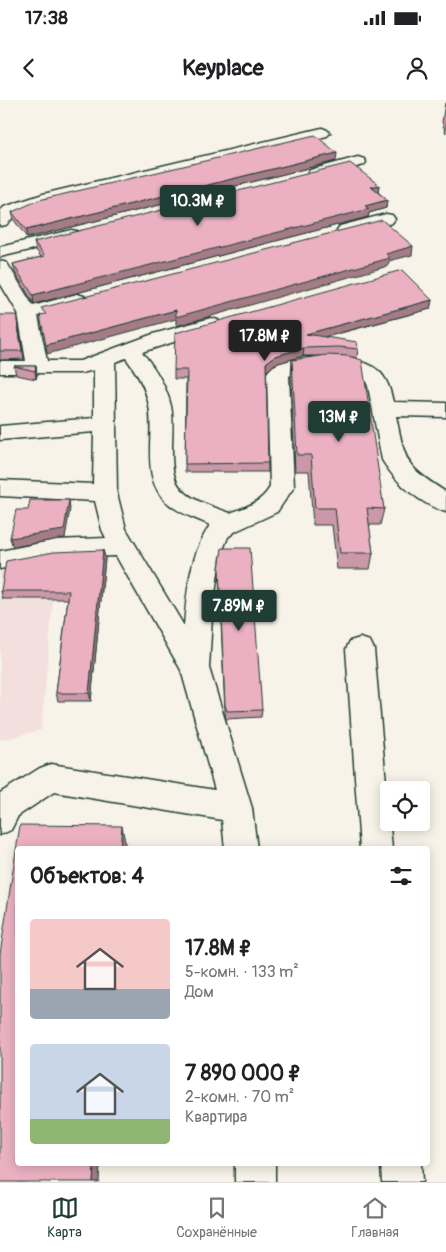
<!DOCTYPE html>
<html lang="ru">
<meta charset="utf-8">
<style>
body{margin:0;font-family:Pangolin,sans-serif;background:#f6f6f6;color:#202124;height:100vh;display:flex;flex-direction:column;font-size:19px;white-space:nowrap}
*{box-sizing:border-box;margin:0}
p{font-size:16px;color:#757577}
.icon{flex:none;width:28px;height:28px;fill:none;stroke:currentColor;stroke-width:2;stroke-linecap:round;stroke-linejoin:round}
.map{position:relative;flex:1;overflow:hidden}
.sheet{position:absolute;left:15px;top:746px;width:415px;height:320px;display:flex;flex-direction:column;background:#fff;border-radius:5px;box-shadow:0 2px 12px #0003}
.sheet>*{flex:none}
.fabs{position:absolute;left:380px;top:681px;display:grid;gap:10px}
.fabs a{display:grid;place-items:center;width:50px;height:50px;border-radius:5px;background:#fff;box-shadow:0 2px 12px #0003;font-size:25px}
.price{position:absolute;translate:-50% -42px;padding:0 11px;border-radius:5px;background:#1f3d34;color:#fff;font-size:16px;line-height:32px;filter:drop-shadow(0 1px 2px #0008)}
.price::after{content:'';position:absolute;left:50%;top:30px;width:15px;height:11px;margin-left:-8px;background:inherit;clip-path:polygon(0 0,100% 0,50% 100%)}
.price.on{background:#222;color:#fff}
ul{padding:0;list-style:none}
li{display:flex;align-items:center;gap:15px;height:125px;padding:0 15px}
li span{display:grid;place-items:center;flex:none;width:140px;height:100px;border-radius:5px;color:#555}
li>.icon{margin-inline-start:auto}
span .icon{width:60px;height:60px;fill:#fffc;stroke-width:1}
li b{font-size:21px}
h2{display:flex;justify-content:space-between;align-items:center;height:60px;padding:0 15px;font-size:21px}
.status{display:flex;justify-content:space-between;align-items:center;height:35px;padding:0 25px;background:#fff;direction:ltr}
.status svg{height:14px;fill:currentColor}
header{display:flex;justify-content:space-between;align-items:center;height:65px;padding:0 15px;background:#fff;font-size:22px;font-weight:700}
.dock{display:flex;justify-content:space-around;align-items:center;height:70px;border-top:1px solid #e0e0e0;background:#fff;font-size:14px;color:#757577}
.dock a{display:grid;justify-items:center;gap:2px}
.dock .on{color:#1f3d34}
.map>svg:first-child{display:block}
</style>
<div class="status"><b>17:38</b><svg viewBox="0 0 49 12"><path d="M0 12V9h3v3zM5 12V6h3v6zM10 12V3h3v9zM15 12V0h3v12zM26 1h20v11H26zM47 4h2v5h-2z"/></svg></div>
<header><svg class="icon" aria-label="back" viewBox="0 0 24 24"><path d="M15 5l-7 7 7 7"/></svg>Keyplace<svg class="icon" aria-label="person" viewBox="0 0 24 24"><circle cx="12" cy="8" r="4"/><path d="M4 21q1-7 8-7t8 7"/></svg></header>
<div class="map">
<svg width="446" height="1082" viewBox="0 0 446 1082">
<rect width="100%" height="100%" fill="#f7f3e8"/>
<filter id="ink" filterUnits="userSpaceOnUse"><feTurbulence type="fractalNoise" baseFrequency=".02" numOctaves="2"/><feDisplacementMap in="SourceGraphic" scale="10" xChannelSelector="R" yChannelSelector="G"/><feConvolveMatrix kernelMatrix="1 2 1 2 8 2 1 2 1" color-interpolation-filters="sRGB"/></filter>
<g filter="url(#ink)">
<!-- built -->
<path fill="#f3dfdd" d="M56,470L41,630L0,640V471Z"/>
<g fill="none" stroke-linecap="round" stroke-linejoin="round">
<defs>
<path id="minor" d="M322,28L327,30L330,33L327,36L54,102L16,115L6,125L0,126V111L4,107L43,94Z
M358,57L364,59L366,62L364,65L316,78L308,73L310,70Z
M386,114L392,115L395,119L392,123L346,135L340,134L337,130L340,126Z
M71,130L77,131L80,135L77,139L0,157V147Z
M0,161L7,163L33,206L77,194L84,196L87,200L84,204L38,216L47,261H80L153,234L211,218L218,220L221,224L218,228L142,252C155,268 166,285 171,306C176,328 166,368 179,386C190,401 214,407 230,413C246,407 261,403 270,387L267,273C282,251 325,258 348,258C377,265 387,272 393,302L446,303V317L396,316C406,363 404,365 446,392V412C420,404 396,383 382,360L368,286C367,283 364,278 362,276C348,267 302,269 289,276L294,387L277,412L236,431L228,437L220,457L212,517L209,568L252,708L257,749H225L222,720L54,692L18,716L11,730L0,735V693L40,668L51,664L215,690L181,570L116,456L56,458L0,469V451L56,440L106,438L102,430L95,401L0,396V380L93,384L94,332L0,340V326L94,318V270L82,273H0V261H26L18,213L0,183ZM126,258C137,273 146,288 149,306C155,338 139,380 169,404C181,414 197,419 210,425C190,455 187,490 184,526L126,429L117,393L115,262Z
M360,538L370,541L374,549L392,749H360L346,549L350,541Z
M235,1064H275V1082H235Z
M381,1064H421L422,1082H382Z"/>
</defs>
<!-- minor casing -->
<use href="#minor" stroke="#1f3d34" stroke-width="3"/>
<!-- minor -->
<use href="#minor" fill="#f7f3e8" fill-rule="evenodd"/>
</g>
<!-- wall -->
<path fill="#ca98a8" stroke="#1f3d34" d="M445,3H446V33L442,22Z
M336,61L27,138L14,120L12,112Z
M379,85L378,92L387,100L386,108L369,113L368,117L34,204L15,172L13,164L41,157L36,150L34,142Z
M432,200L430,209L326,237L358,249L357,258L352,257L384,409L380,425H369L373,453L370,469H337L332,425H313L309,371H295L291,277L292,260L322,256H303L275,264L266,271L268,372H185L186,279H174V270Z
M0,215L18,223L24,259L0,260Z
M14,266H36L37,275L36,279L16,275Z
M103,450L105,458L91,601H58L56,593L68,499H3L1,491Z
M219,477L262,610L261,617L226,619L225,613Z"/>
<!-- shaded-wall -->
<path fill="#a47c88" stroke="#1f3d34" d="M337,53L336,61L27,138L26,130Z
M379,85L378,93L371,87Z
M387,100L386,108L369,113L368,117L34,204L33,195Z
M413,146L412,155L389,161L388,166L176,226V219L47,254L46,245Z
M432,200L430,209L305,242L306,234Z
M304,248L303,256L275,264L266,272V263L275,256Z
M36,266L37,275L36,279L35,271Z
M69,400L70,409L65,438L13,447L10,438Z
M103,450L105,458L91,601L89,593Z
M122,726L125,742V749H120Z
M94,1064H100L99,1082H93Z"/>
<!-- building -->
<path fill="#ebb1c3" stroke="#1f3d34" d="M315,35L337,53L26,130L12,112L39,100Z
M350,63L379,85L371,87L387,100L365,106L369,109L33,195L13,164L45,156L34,142Z
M382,120L413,146L386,154L390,158L176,217V210L46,245L40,215L46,214L41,208Z
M402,170L432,200L306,234L357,242L358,249L339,247L304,248L275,256L266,263L268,363L185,364L187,270H174L175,233Z
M0,215H16L22,251H0Z
M327,255L348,256L362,260L384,409L367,408L373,453H340L335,408H315L311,355H297L292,260Z
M14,266H36L35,271Z
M30,400H69L64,430L10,438L16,410H28Z
M222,448H250L262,610L227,611L225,605L219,469Z
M103,450L89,593H56L69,491H1L6,461L54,452Z
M20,725L122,726L120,749H18V1064H94L93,1082H0V854Z"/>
</g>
</svg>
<div class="fabs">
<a><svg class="icon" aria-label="locate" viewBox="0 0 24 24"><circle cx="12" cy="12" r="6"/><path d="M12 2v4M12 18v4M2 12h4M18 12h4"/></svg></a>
</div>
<b class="price" style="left:198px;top:127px">10.3M ₽</b>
<b class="price on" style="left:265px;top:262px">17.8M ₽</b>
<b class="price" style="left:339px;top:343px">13M ₽</b>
<b class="price" style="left:239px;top:532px">7.89M ₽</b>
<section class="sheet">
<h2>Объектов: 4<svg class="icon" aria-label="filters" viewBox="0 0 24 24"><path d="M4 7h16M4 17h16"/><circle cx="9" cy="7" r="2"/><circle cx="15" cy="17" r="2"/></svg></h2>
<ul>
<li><span style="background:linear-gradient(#f6c9c9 70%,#9aa5b1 0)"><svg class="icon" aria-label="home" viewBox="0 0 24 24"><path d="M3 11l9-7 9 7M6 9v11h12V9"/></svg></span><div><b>17.8M ₽</b><p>5-комн. · 133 m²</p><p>Дом</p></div></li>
<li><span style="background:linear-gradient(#c9d6e8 75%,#8fb573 0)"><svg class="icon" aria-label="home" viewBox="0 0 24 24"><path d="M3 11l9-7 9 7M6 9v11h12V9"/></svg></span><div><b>7 890 000 ₽</b><p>2-комн. · 70 m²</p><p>Квартира</p></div></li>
</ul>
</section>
</div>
<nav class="dock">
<a class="on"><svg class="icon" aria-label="map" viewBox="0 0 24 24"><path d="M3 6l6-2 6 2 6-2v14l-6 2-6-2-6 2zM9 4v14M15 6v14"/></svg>Карта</a>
<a><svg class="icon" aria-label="saved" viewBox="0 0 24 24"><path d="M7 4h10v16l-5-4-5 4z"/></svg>Сохранённые</a>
<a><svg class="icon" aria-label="home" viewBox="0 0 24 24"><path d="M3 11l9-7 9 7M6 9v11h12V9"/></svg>Главная</a>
</nav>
